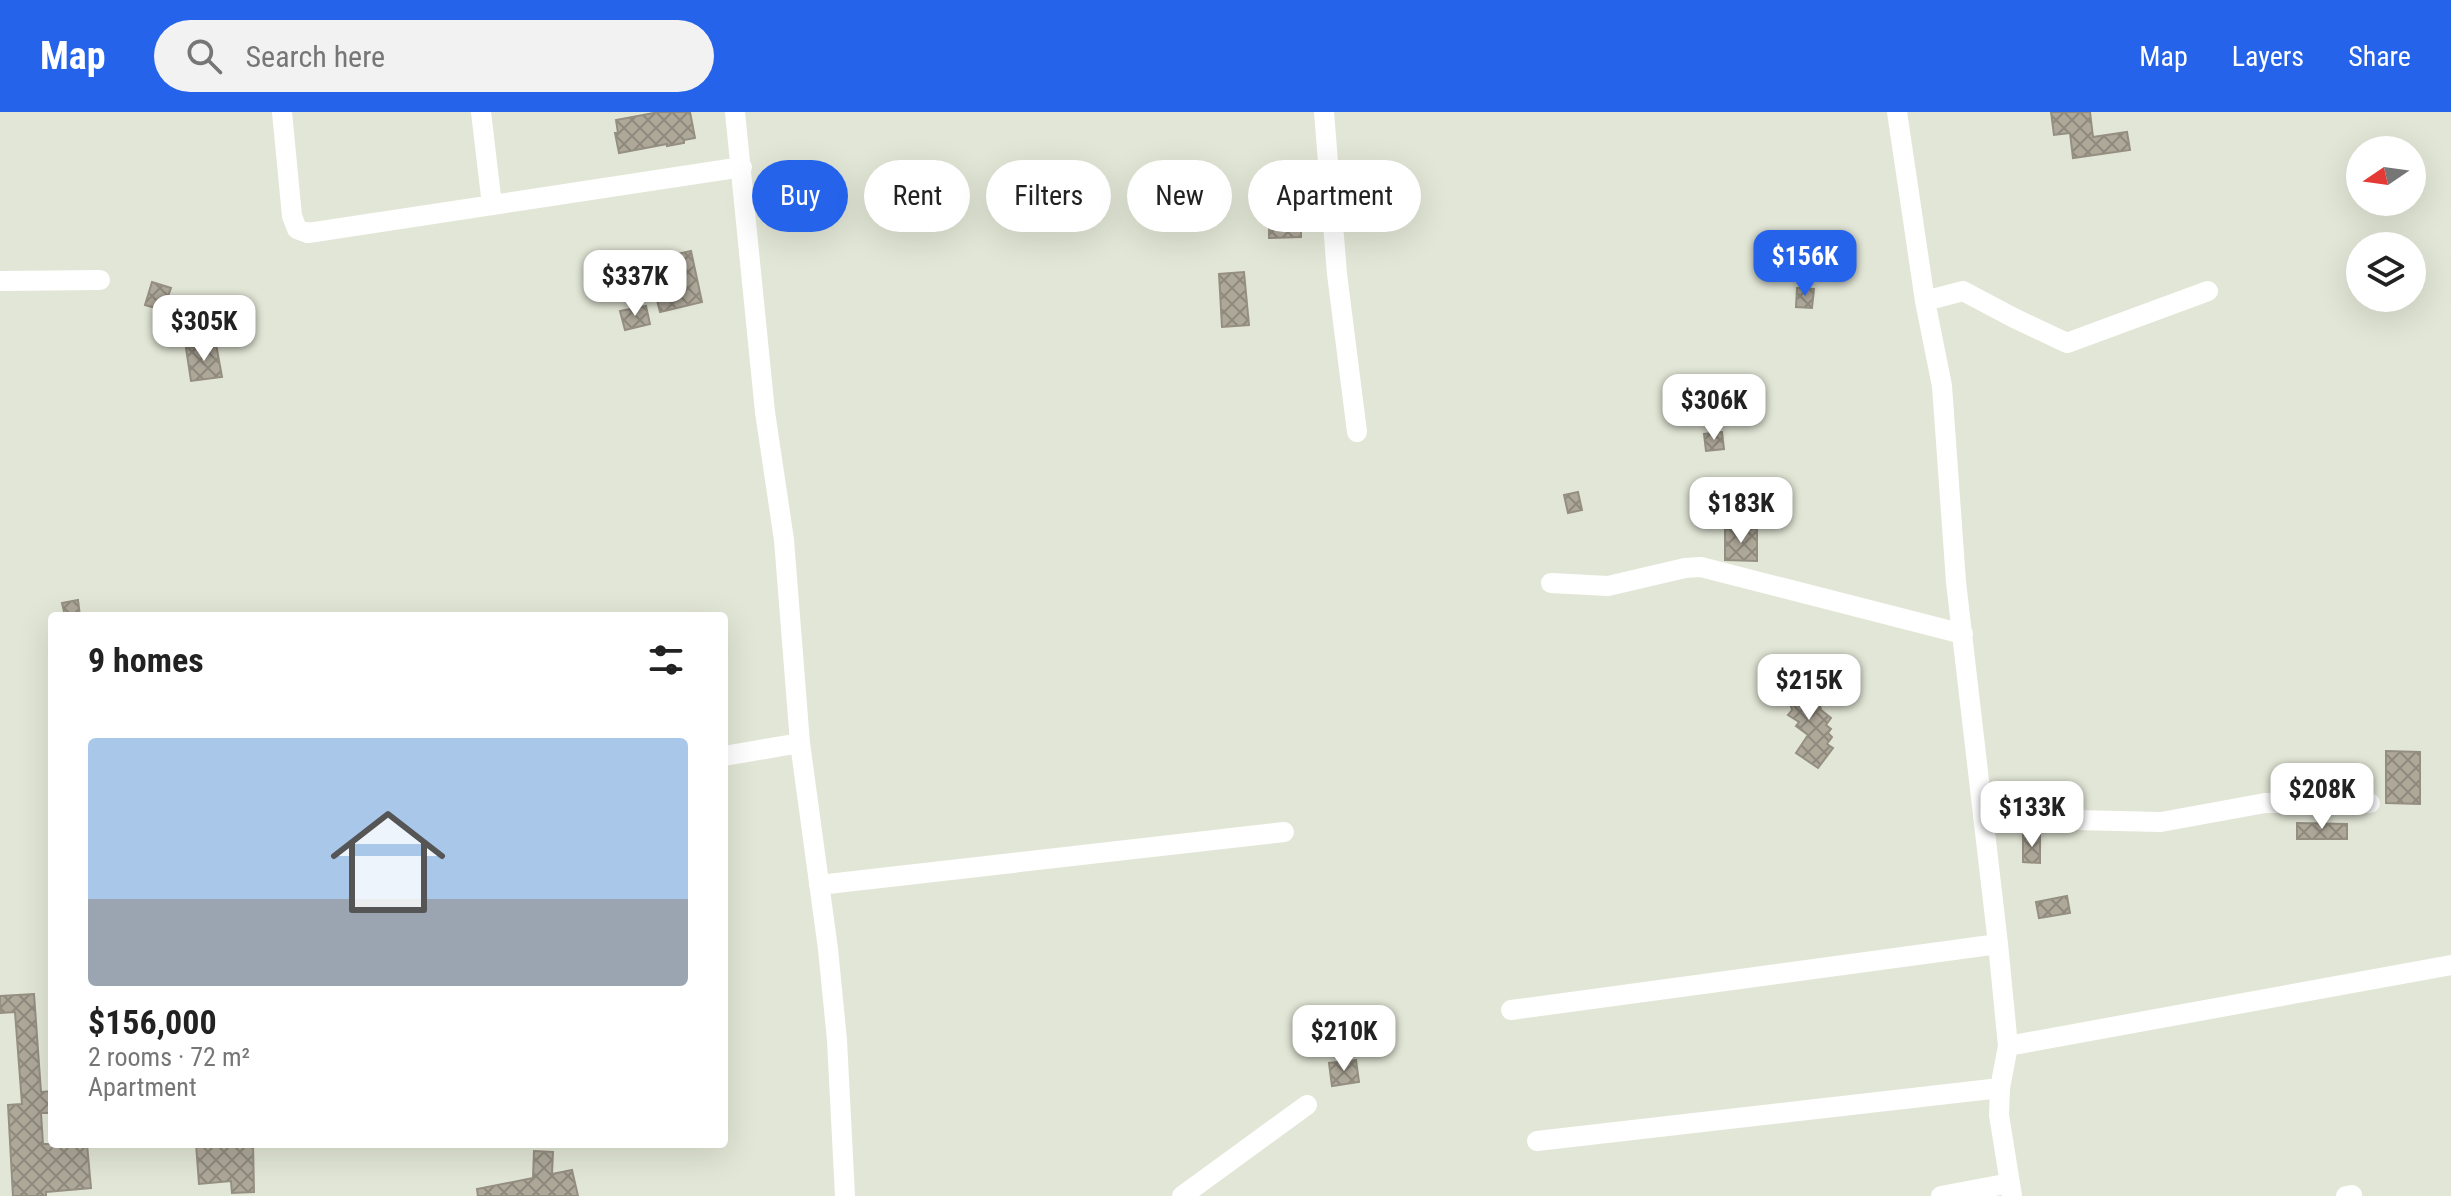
<!DOCTYPE html>
<meta charset="utf-8">
<style>
body{margin:0;font-family:"Roboto Condensed",sans-serif;background:#f2f2f2;color:#222;height:100vh;display:flex;flex-direction:column;font-size:30px;white-space:nowrap}
*{box-sizing:border-box;margin:0}
p{font-size:26px;color:#767676}
.icon{flex:none;width:44px;height:44px;fill:none;stroke:currentColor;stroke-width:2;stroke-linecap:round;stroke-linejoin:round}
.map{position:relative;flex:1;overflow:hidden}
.side{position:absolute;left:48px;top:500px;width:680px;height:536px;display:flex;flex-direction:column;background:#fff;border-radius:8px;box-shadow:0 8px 32px #0002}
.side>*{flex:none}
.guide{position:absolute;left:752px;top:48px;width:760px;height:72px;display:flex;gap:16px}
.needle{width:52px;rotate:257deg}
.controls{position:absolute;left:2346px;top:24px;display:grid;gap:16px}
.controls a{display:grid;place-items:center;width:80px;height:80px;border-radius:50%;background:#fff;box-shadow:0 8px 32px #0002;font-size:40px}
.price{position:absolute;translate:-50% -68px;padding:0 18px;border-radius:16px;background:#fff;color:#222;font-size:26px;line-height:52px;filter:drop-shadow(0 2px 4px #0008)}
.price::after{content:'';position:absolute;left:50%;top:48px;width:24px;height:18px;margin-left:-12px;background:inherit;clip-path:polygon(0 0,100% 0,50% 100%)}
.price.on{background:#2563eb;color:#fff}
ul{padding:0;list-style:none}
li{display:grid;align-content:center;gap:16px;height:424px;padding:0 40px}
li span{display:grid;place-items:center;height:248px;border-radius:8px;color:#555}
li>.icon{margin-inline-start:auto}
span .icon{width:144px;height:144px;fill:#fffc;stroke-width:1}
li b{font-size:34px}
h2{display:flex;justify-content:space-between;align-items:center;height:96px;padding:0 40px;font-size:34px}
.tag{padding:0 28px;border-radius:36px;background:#fff;box-shadow:0 8px 32px #0002;font-size:28px;line-height:72px}
.tag.on{background:#2563eb;color:#fff}
header{display:flex;align-items:center;gap:48px;box-sizing:border-box;height:112px;padding:0 40px;background:#2563eb;color:#fff}
header strong{font-size:38px}
nav{display:flex;gap:44px;margin-inline-start:auto;font-size:28px}
.search{width:560px;height:72px;background:#f2f2f2;display:flex;align-items:center;gap:20px;box-sizing:border-box;padding:0 28px;border-radius:44px;color:#767676;font-size:30px}
.map>svg:first-child{display:block}
</style>
<header>
<strong>Map</strong>
<div class="search"><svg class="icon" aria-label="search" viewBox="0 0 24 24"><circle cx="10" cy="10" r="6"/><path d="M15 15l6 6"/></svg>Search here</div>
<nav><a>Map</a><a>Layers</a><a>Share</a></nav>
</header>
<div class="map">
<svg width="2451" height="1084" viewBox="0 0 2451 1084">
<defs>
<pattern id="building-cross-hatch" width="8" height="8" patternUnits="userSpaceOnUse" patternTransform="scale(2)"><rect width="8" height="8" fill="#aea899"/><path d="M0 0l8 8M0 8l8-8" fill="none" stroke="#8e897c"/></pattern>
</defs>
<rect width="100%" height="100%" fill="#e2e6d6"/>
<!-- building -->
<path fill="url(#building-cross-hatch)" stroke="#958f81" stroke-width="2" d="M659,0H690L695,26L684,28V31L667,34V32L619,41L615,21H618L616,8Z
M2051,0H2090L2093,25L2127,20L2130,38L2073,46L2070,21L2054,23Z
M1292,74H1307V82H1315L1316,111L1301,112V125L1269,126V108L1264,109L1262,87L1292,84Z
M691,139L702,190L660,200L655,180L661,179L654,147Z
M1244,160L1249,213L1222,215L1219,162Z
M152,170L171,176L163,198L145,193Z
M1797,176L1814,177L1812,196L1796,195Z
M646,194L650,212L625,218L620,199Z
M216,232L222,265L191,269L186,236Z
M1722,320L1724,337L1706,339L1704,322Z
M1578,380L1582,398L1568,401L1564,383Z
M1725,417H1757V449L1725,448Z
M78,488L80,504H65L62,491Z
M1802,564L1806,582L1816,579L1821,598L1831,606L1826,613L1831,617L1828,621L1832,625L1827,632L1833,636L1818,656L1796,641L1808,623L1796,614L1799,610L1788,603L1792,598L1784,569Z
M2386,639L2420,640V692L2386,691Z
M2297,711L2347,712V727H2297Z
M2023,723H2040V751L2023,750Z
M2067,784L2070,801L2039,806L2036,790Z
M34,882L41,980L52,979V1001H41L43,1032H87L91,1076L46,1080V1084H13L8,993L22,992L15,900L0,901V884Z
M1356,948L1359,970L1332,974L1329,951Z
M196,1032H253L254,1080L232,1081L231,1069L199,1072Z
M534,1039L553,1040L552,1062L572,1058L578,1084H478L477,1077L533,1066Z"/>
<g fill="none" stroke-linecap="round" stroke-linejoin="round">
<!-- minor -->
<path stroke="#fff" stroke-width="20" d="M282,0L292,104L297,117L308,121L742,55
M481,0L492,93
M735,0L765,300L784,428L800,631L828,837L837,928L845,1084
M1324,0L1337,162L1357,320
M1897,0L1925,189L1942,274L1956,470L1998,832L2008,934L2000,976L1999,1003L2012,1084
M0,169L100,168
M1925,189L1963,179L2014,206L2067,231L2208,179
M1551,471L1608,474L1685,456L1701,455L1963,522
M724,644L800,631
M1983,706L2161,710L2265,691H2370
M819,773L1284,720
M1511,898L1998,832
M2008,934L2451,853
M1537,1029L2000,976
M1182,1084L1307,993
M1941,1084L2010,1071
M2346,1084L2352,1083"/>
</g>
</svg>
<div class="controls">
<a><svg class="needle" viewBox="-14 -14 28 28"><path d="M0-13l5 13h-10z" fill="#e53935"/><path d="M0 13l5-13h-10z" fill="#767676"/></svg></a>
<a><svg class="icon" aria-label="layers" viewBox="0 0 24 24"><path d="M12 4l9 5-9 5-9-5zM3 14l9 5 9-5"/></svg></a>
</div>
<b class="price on" style="left:1805px;top:186px">$156K</b>
<b class="price" style="left:635px;top:206px">$337K</b>
<b class="price" style="left:204px;top:251px">$305K</b>
<b class="price" style="left:1714px;top:330px">$306K</b>
<b class="price" style="left:1741px;top:433px">$183K</b>
<b class="price" style="left:1809px;top:610px">$215K</b>
<b class="price" style="left:2322px;top:719px">$208K</b>
<b class="price" style="left:2032px;top:737px">$133K</b>
<b class="price" style="left:1344px;top:961px">$210K</b>
<div class="guide">
<a class="tag on">Buy</a>
<a class="tag">Rent</a>
<a class="tag">Filters</a>
<a class="tag">New</a>
<a class="tag">Apartment</a>
</div>
<section class="side">
<h2>9 homes<svg class="icon" aria-label="filters" viewBox="0 0 24 24"><path d="M4 7h16M4 17h16"/><circle cx="9" cy="7" r="2"/><circle cx="15" cy="17" r="2"/></svg></h2>
<ul>
<li><span style="background:linear-gradient(#a9c7e8 65%,#9aa5b1 0)"><svg class="icon" aria-label="home" viewBox="0 0 24 24"><path d="M3 11l9-7 9 7M6 9v11h12V9"/></svg></span><div><b>$156,000</b><p>2 rooms · 72 m²</p><p>Apartment</p></div></li>
</ul>
</section>
</div>
